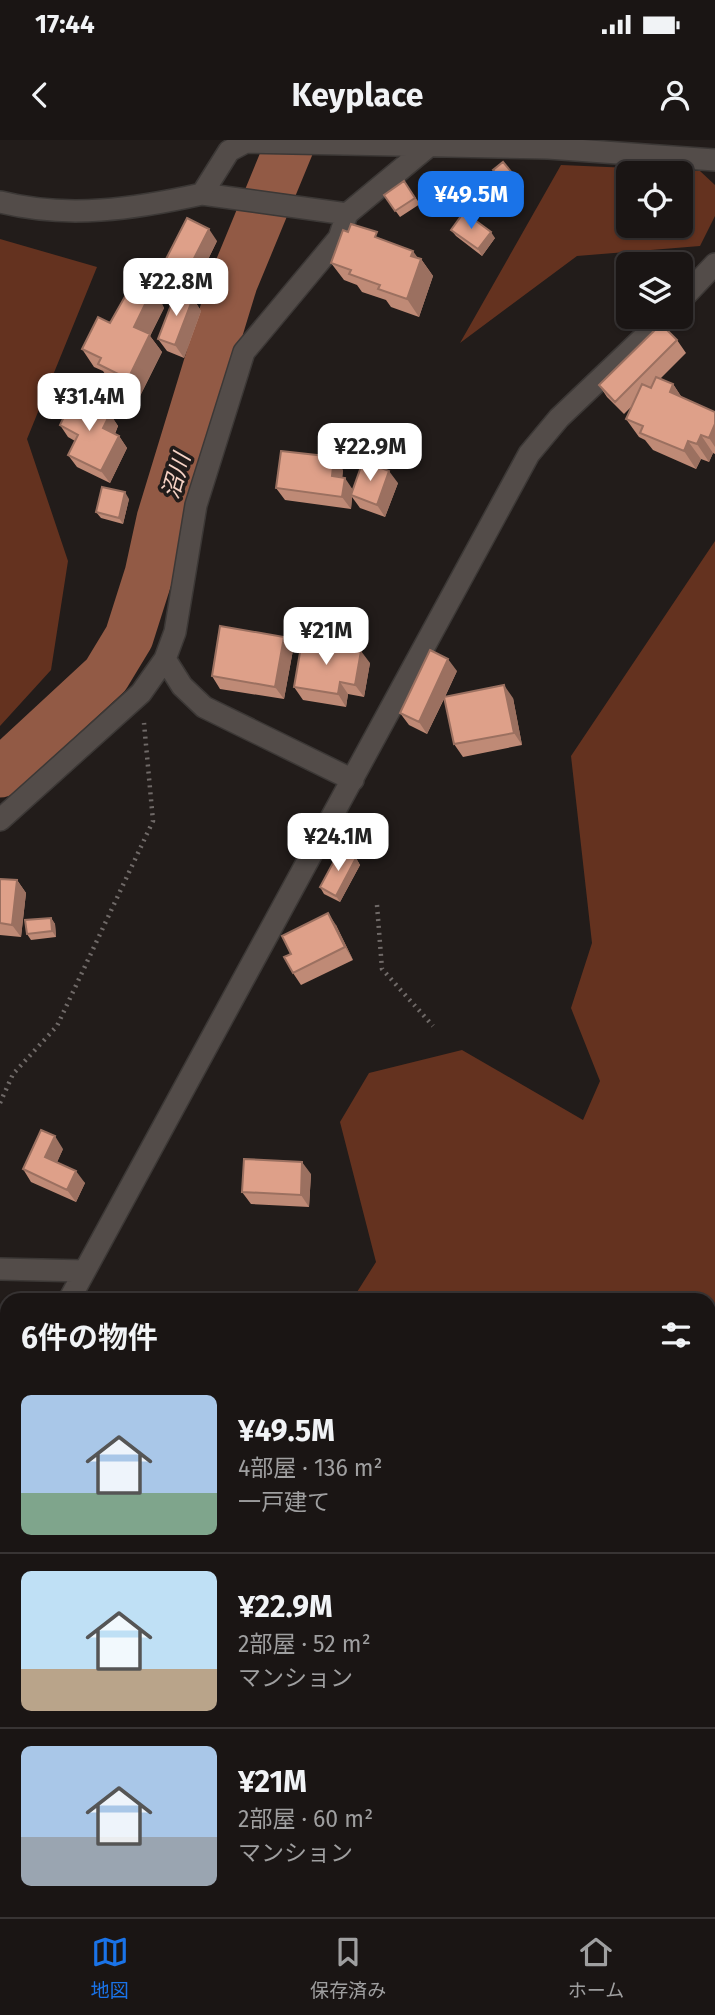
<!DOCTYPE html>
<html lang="ja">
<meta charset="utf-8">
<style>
body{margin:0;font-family:"Fira Sans","Noto Sans JP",sans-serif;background:#231e1d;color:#f1f3f6;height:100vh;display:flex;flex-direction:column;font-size:26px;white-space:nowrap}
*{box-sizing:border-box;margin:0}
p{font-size:23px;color:#9f9fa0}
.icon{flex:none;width:38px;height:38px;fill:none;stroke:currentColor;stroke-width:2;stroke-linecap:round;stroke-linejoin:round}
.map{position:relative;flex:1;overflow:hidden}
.panel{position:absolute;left:0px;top:1153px;width:716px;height:625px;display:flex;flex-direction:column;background:#1a1514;border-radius:21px 21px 0 0;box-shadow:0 2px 5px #0004,0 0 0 2px #383434}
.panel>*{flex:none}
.fabs{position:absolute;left:616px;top:21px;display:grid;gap:14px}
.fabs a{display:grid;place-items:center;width:77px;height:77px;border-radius:10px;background:#1a1514;box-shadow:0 2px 5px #0004,0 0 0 2px #383434;font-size:35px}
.price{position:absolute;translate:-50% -60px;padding:0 16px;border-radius:14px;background:#fff;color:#222;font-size:23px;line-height:46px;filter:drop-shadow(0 2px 4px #0008)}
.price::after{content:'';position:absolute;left:50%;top:42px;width:21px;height:16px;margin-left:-10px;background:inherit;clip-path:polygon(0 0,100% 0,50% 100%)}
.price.on{background:#1a73e8;color:#fff}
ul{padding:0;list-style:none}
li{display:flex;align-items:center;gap:21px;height:175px;padding:0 21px}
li+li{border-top:2px solid #383434}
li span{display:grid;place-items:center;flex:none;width:196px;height:140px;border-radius:10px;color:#555}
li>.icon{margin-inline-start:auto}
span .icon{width:84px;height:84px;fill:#fffc;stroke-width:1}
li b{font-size:30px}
h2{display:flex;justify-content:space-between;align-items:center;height:84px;padding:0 21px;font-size:30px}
.status{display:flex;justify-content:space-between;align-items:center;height:49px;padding:0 35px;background:#1a1514;direction:ltr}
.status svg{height:19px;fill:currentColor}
header{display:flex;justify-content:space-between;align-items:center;height:91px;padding:0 21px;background:#1a1514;font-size:32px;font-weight:700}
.dock{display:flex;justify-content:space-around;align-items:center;height:98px;border-top:2px solid #383434;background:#1a1514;font-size:19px;color:#9f9fa0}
.dock a{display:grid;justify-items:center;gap:4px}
.dock .on{color:#1a73e8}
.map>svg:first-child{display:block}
</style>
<div class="status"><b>17:44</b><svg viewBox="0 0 49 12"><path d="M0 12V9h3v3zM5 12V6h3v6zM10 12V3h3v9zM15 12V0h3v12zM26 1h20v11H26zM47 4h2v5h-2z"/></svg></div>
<header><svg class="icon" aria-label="back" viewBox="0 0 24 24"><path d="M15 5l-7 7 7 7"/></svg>Keyplace<svg class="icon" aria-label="person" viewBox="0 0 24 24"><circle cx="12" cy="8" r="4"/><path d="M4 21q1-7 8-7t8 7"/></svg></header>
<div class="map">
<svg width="715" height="1777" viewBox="0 0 715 1777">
<rect width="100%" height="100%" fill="#221c1a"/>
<!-- green -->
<path fill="#64321f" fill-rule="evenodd" d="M561,25L700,31L715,45V76L700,106L577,116L460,203ZM628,33H681V86H628Z
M0,99L97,127L27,299L68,421L51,530L0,586Z
M715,401V1777H0V1397L7,1400V1771H709V1160H352L376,1122L340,982L369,933L462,910L583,980L600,941L571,868L592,803L571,616Z"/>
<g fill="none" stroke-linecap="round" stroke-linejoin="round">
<!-- river -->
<path stroke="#925a45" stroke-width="49" d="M0,633L106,535L129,497L149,434L161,379L233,143L292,0"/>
<defs>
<path id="street" d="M202,54L347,74
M0,62C67,79 135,69 202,54L229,11L246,2L548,8L715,20
M681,160L715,124
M353,640L204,567L182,546L165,519L175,492L196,365L244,212L339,98L347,74L429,6
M0,680L141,553L165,519
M0,1129L84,1131
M69,1160L529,314L559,278L665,177
M0,1291L7,1278
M709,1520H715
M709,1712L715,1720
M309,1771L311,1777"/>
</defs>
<!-- street casing -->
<use href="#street" stroke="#3c3836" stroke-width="24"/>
<!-- path -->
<path stroke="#706a68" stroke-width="4.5" stroke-dasharray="2 5" stroke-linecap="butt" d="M377,765L382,829L433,886
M0,963L13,934L57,886L153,681L144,583"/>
<!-- street -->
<use href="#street" stroke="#534c49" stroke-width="21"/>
</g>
<!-- wall -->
<path fill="#bf8a76" d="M493,30L519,41L524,47L514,55Z
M404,41L420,64L400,77L384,55Z
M451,90L495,98L482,116L456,96Z
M382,100L421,119L433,136L419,177L391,167L386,160L362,152L357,145L344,140L331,123Z
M217,101L195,146L173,135L164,123Z
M167,155L162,164L164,168L150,196L162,212L140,256L110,241L103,231L94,227L82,209L110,183Z
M193,158L201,171L184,218L167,211L158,199Z
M677,200L686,213L660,239L673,244L682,258L715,272V314L713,313L709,322L701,319L696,329L653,310L645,300L639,297L626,279L632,266L624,274L607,257L599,245Z
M110,274L118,286L115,294L119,296L127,308L110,343L77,327L68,315L75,301L68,297L60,285Z
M343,330L342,338L353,350L398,343L385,377L360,368L352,357L351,369L285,360L276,348Z
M129,359L123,384L101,378L96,372Z
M293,510L284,559L220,549L212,536Z
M370,523L364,557L348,554L346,567L303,560L294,547Z
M457,531L445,557L513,558L522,605L463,617L454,604L445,557L427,594L409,585L400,573Z
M356,718L360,725L340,762L324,754L320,747Z
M0,739L17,740L26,753L21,797L0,795Z
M51,778L55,784L56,797L31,800L27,794Z
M336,785L353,820L301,845L293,833Z
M63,1009L57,1022L85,1043L76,1062L31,1042L23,1029Z
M311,1034L309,1067L251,1064L242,1052Z"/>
<!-- shaded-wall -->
<path fill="#9b7060" d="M209,89L217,101L195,146L186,134Z
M491,92L495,98L482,116L478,109Z
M413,111L420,121L421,119L433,136L419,177L407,159L411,116Z
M154,138L167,155L162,164L164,168L150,196L162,212L140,256L128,239L134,187Z
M193,158L201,171L184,218L175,205Z
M673,244L685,262L670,252Z
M110,274L118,286L111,301L103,288Z
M715,284V307L709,298Z
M701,295L713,313L709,322L697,304Z
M119,296L127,308L110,343L101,331Z
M688,301L701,319L696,329L684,311Z
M334,317L343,330L341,349L332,336Z
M389,331L398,343L385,377L377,365Z
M345,338L353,350L351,355L352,357L351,369L342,357Z
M125,352L129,359L123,384L119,378Z
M284,497L293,510L284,559L275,547Z
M361,511L370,523L364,557L355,545Z
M448,519L457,531L427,594L419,582Z
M340,542L348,554L346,567L338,554Z
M504,545L513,558L522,605L514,593Z
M356,718L360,725L340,762L336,756Z
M17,740L26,753L21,797L12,785Z
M328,773L336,785L353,820L345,807Z
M51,778L55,784L56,797L52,791Z
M55,996L63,1009L54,1029L45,1017Z
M302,1022L311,1034L309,1067L301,1055Z
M76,1031L85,1043L76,1062L67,1050Z"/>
<!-- building -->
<path fill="#dea089" stroke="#9b7060" stroke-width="2" d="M503,22L519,41L509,49L493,30Z
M404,41L415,58L395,71L384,55Z
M464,72L491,92L478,109L451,90Z
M187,78L209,89L186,134L164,123Z
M351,84L377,92L375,97L413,111L411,116L421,119L407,159L378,149L380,145L349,134L351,130L331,123L343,90L348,92Z
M140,130L154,138L149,149L152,150L134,187L150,194L128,239L98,224L101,218L82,209L98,177L110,183Z
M176,152L193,158L175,205L158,199Z
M661,184L677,200L615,262L599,245Z
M656,237L673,244L670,252L715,272V284L709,298L701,295L697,304L688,301L684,311L640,293L643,286L626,279L642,244L651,248Z
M74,256L110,274L103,288L119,296L101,331L68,315L78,295L60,285Z
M281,311L334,317L332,336L345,338L342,357L276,348Z
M363,321L389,331L377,365L351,355Z
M102,347L125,352L119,378L96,372Z
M220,486L284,497L275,547L212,536Z
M302,501L361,511L355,545L340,542L338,554L294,547Z
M430,510L448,519L419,582L400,573Z
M504,545L514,593L454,604L444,557Z
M340,710L356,718L336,756L320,747Z
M0,739L17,740L12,785L0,783Z
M328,773L345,807L293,833L284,817L291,814L282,796Z
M51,778L52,791L27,794L25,780Z
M41,990L55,996L45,1017L76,1031L67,1050L23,1029Z
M244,1019L302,1022L301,1055L242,1052Z"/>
<g text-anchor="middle" stroke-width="7" stroke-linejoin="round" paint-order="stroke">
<!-- water labels -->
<g font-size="23" font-style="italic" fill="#f8d4c6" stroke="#221c1a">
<text transform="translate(176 336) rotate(-74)" y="8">沼川</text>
</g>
</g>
</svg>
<div class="fabs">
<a><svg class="icon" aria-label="locate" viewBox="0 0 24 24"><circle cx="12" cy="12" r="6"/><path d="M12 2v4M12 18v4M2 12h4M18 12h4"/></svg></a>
<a><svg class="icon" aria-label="layers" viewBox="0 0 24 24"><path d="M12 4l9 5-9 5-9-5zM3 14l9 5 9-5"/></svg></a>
</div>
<b class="price on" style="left:471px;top:91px">¥49.5M</b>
<b class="price" style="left:176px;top:178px">¥22.8M</b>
<b class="price" style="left:89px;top:293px">¥31.4M</b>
<b class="price" style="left:370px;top:343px">¥22.9M</b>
<b class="price" style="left:326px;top:527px">¥21M</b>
<b class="price" style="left:338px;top:733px">¥24.1M</b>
<section class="panel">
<h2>6件の物件<svg class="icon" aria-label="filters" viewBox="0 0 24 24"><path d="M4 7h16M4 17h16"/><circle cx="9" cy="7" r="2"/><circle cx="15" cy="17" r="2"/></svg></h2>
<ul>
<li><span style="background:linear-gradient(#a9c7e8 70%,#7fa58c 0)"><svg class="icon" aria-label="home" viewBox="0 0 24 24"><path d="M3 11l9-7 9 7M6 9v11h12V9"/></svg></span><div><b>¥49.5M</b><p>4部屋 · 136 m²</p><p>一戸建て</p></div></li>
<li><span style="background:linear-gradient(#bfe0f5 70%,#b9a48a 0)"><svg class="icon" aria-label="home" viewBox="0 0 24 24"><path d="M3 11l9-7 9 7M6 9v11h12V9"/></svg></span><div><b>¥22.9M</b><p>2部屋 · 52 m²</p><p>マンション</p></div></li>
<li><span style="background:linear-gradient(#a9c7e8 65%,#9aa5b1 0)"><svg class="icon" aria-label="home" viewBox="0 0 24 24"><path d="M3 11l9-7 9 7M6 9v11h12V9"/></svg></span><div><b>¥21M</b><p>2部屋 · 60 m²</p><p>マンション</p></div></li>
</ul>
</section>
</div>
<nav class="dock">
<a class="on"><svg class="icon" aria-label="map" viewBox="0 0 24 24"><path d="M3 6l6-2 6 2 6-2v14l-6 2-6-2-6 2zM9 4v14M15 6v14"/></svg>地図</a>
<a><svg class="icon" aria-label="saved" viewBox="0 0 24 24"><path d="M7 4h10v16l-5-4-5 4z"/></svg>保存済み</a>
<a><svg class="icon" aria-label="home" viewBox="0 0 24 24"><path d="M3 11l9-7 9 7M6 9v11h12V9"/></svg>ホーム</a>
</nav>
